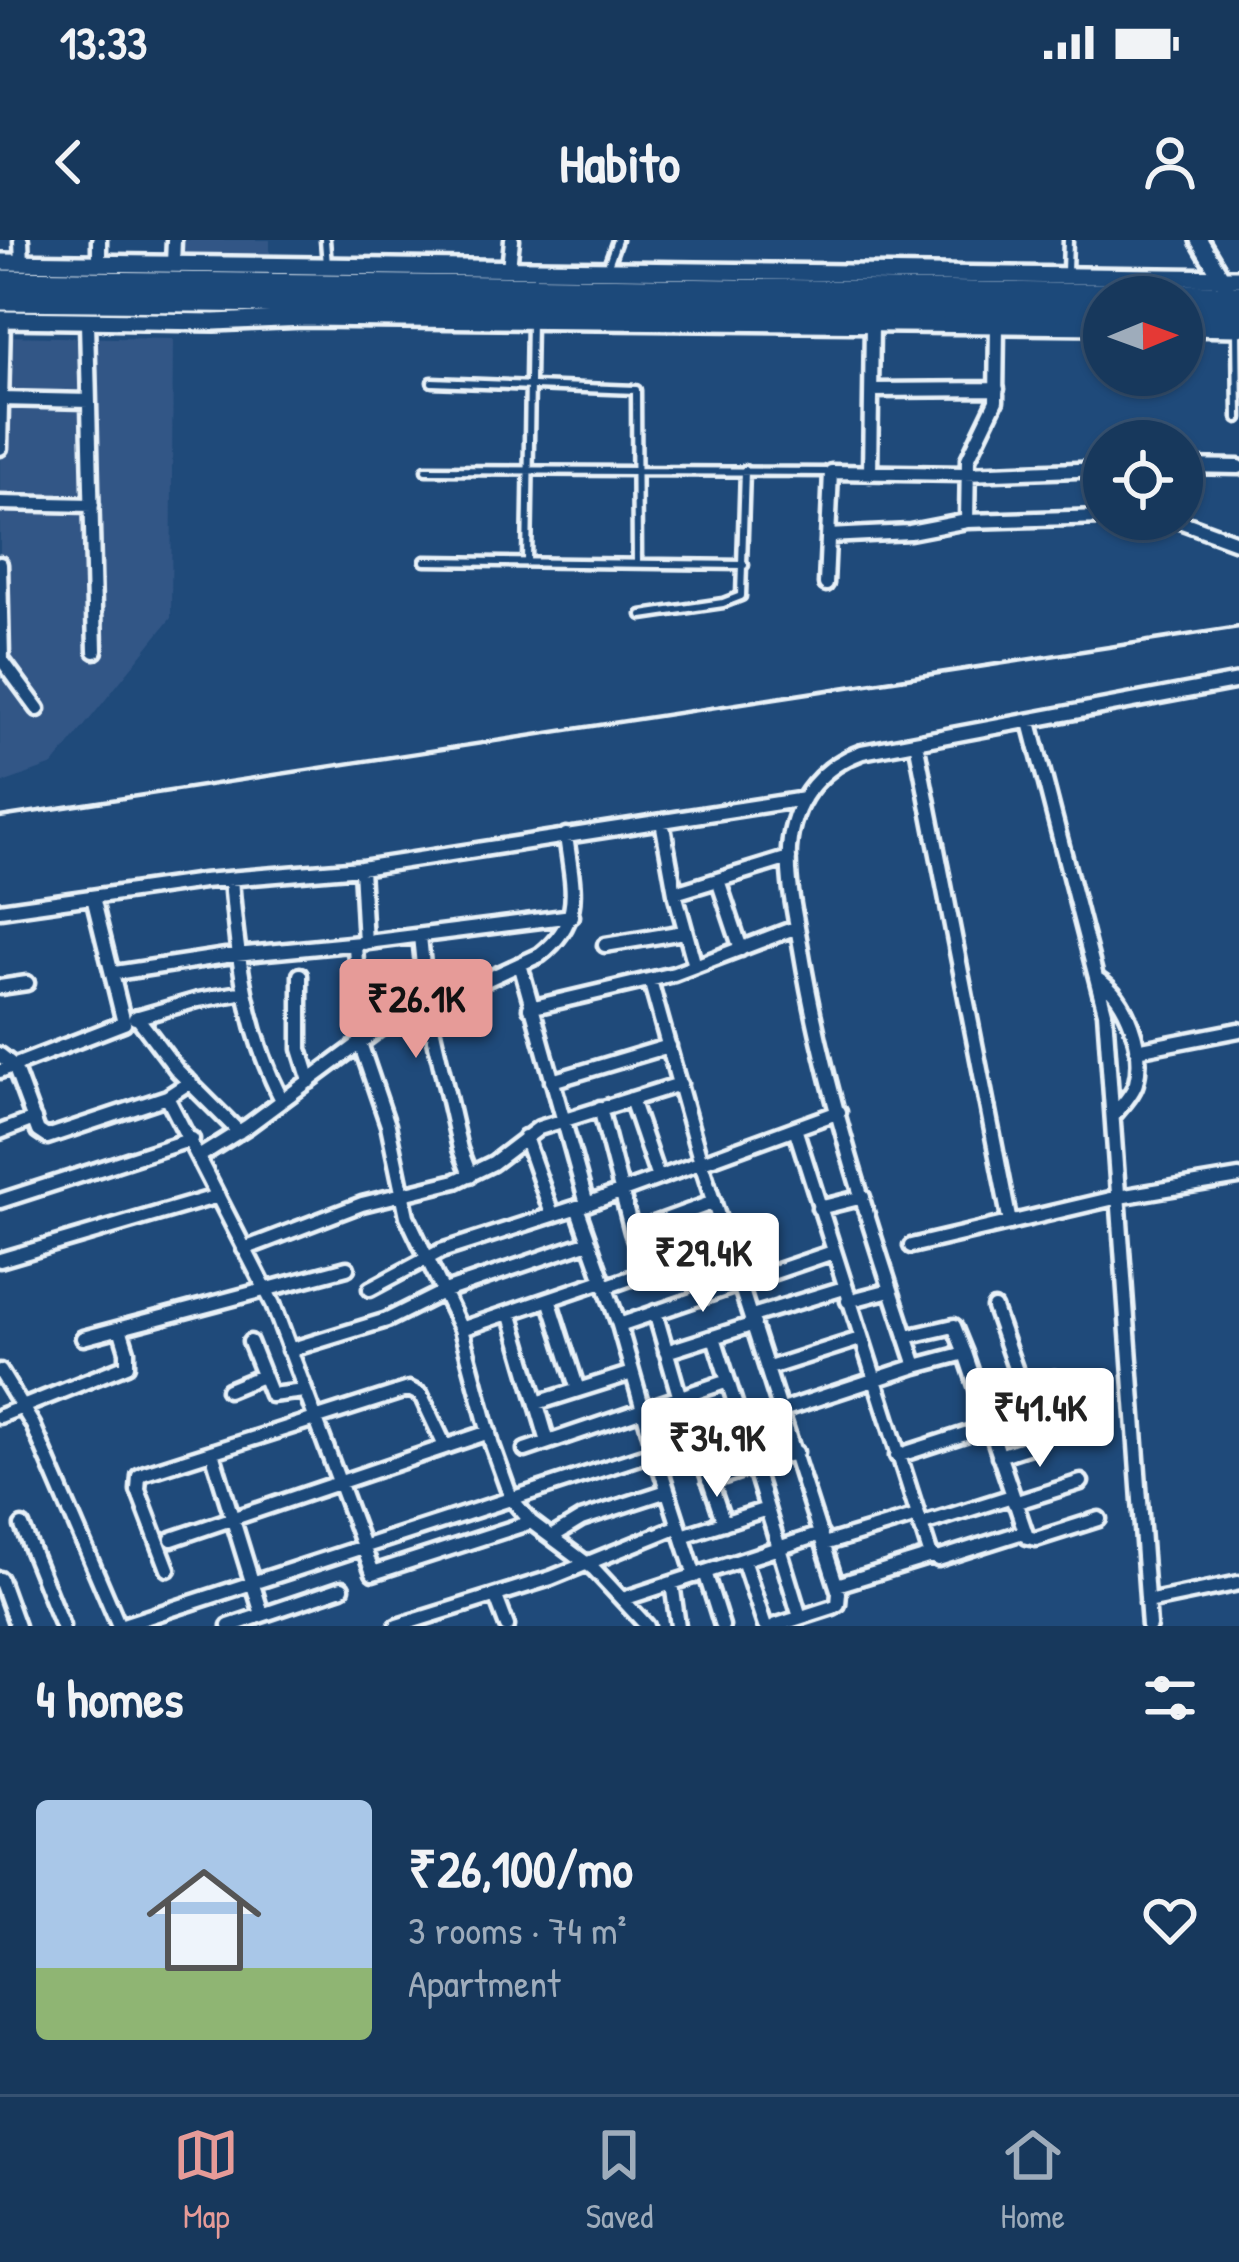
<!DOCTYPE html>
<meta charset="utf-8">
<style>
body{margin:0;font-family:"Patrick Hand",sans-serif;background:#244365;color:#f1f3f6;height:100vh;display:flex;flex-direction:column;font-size:45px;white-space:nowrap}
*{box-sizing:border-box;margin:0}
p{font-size:39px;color:#9eacbb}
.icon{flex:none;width:66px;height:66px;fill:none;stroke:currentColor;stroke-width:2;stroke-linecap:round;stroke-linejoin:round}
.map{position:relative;height:1386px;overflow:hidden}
.panel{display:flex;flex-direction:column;background:#17385c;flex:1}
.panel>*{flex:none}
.needle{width:78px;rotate:89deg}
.buttons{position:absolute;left:1083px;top:36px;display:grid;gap:24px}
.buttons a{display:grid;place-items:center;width:120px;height:120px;border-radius:50%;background:#17385c;box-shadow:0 3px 9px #0004,0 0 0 3px #365272;font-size:60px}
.price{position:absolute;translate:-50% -102px;padding:0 27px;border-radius:12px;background:#fff;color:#222;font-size:39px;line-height:78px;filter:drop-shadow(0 3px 6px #0008)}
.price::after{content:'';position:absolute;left:50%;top:72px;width:36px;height:27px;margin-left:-18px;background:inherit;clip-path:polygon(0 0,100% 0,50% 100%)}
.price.on{background:#e69b98;color:#111}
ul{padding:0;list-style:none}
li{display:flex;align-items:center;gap:36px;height:300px;padding:0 36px}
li+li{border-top:3px solid #365272}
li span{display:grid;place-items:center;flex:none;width:336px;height:240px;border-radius:12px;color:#555}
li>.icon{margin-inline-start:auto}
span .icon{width:144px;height:144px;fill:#fffc;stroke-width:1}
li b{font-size:51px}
h2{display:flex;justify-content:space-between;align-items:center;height:144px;padding:0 36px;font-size:51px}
.status{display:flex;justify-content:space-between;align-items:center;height:84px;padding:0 60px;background:#17385c;direction:ltr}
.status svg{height:33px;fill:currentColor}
header{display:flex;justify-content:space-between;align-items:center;height:156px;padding:0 36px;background:#17385c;font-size:54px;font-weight:700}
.tabs{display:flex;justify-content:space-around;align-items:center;height:168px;border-top:3px solid #365272;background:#17385c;font-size:33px;color:#9eacbb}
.tabs a{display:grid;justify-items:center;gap:6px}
.tabs .on{color:#e69b98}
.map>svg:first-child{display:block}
</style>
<div class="status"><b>13:33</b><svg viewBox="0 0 49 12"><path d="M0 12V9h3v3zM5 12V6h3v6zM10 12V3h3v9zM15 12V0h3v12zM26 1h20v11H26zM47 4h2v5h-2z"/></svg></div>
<header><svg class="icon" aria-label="back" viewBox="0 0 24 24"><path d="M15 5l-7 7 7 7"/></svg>Habito<svg class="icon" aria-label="person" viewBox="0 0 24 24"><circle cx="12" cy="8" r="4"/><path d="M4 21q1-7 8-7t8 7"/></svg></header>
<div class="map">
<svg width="1239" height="1386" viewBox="0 0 1239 1386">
<rect width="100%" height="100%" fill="#1f4a7a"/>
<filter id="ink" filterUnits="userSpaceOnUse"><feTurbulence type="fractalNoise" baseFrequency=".00833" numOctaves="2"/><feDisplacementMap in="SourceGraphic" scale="24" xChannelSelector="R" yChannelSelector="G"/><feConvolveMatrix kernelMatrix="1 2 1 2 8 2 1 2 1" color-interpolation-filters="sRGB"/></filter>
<g filter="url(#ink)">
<!-- built -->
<path fill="#325686" d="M182,0H270V13L182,17Z
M0,96L173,99L171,378L53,525L0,544Z"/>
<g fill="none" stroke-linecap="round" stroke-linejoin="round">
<defs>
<path id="service" d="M325,0L327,25
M608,25L617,0
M1067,32L1068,0
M1237,91L1238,178
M432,142L636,150L637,323
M426,230L831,232
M425,321L744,325
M527,322L531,80
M642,375L723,363L741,356L745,230"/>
<path id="minor" d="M21,0L22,23
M99,0V23
M173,24L174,0
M509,28L512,0
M87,82L95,411
M871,150L997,149
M0,159L89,161
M0,208L3,79
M1182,226L1239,227
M870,234L872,83
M0,263L92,265
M1174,279L1239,303
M967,281L968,219L996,161L997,85
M828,296L910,292L967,281L1104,277
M0,324L2,420L38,469
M826,344L831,232L965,234L1104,229
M1030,482L1105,772L1149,1386
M916,502L1010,983
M662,581L675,653L695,726
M361,628L365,703
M231,639C237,716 246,791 282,860
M718,640L741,709
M675,653L789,618
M0,670L203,641L361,628L804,559
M420,696L427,765L460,909L470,935
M355,704L360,803L388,885L407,976L461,1089L492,1205L511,1258L531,1282L594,1329L647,1386
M605,705L684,692
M520,724L587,964
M115,733L226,716L360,703L572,676
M300,735V809L310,841
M650,740L701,923L839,1353L838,1364L833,1367L774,1386
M1099,740C1127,758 1145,809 1136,843C1133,854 1121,866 1114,875
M0,747L27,743
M530,768L674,734L797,687
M137,777L177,830L239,892
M135,778L198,760L245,752
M1137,810L1239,790
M0,815L14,826L38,891L47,897L167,857L190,842
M0,831L124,783L93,657
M552,841L669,806
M167,857L273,1064L373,1333L531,1282
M631,859L658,938
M600,868L632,992L647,1033
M795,888L931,1316L938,1319L1023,1292
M0,892L34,879
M525,897L552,974
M200,916L248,886L379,789L540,715C586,679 572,646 566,595
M0,961L192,899
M577,967L619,1085L655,1212L916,1126
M819,968L863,957
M674,977L700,1058
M632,992L714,962
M911,1006L1119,957L1239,937
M244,1009L362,964L456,941L493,923L539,888L680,844
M0,1020L218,956
M605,1047L687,1018
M370,1049L441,1011L587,964L839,872
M549,1059L578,1150
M848,1061L890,1050
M994,1068L1039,1197L1033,1205L999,1216
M510,1072L548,1202
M655,1072L679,1155
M752,1076L844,1048
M619,1085L833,1012
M461,1089L602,1041
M714,1097L741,1182
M906,1097L954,1086L965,1113
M83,1098L347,1028
M250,1102L271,1155L304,1151
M289,1110L387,1080L445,1051L589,1002
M666,1112L754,1084
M769,1128L860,1099
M0,1131L33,1185L119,1386
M228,1150L262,1136
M981,1160L1054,1138
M537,1163L632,1133
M0,1176L127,1125V1111L120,1088
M695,1198L724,1283
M525,1210L728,1141
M212,1212L262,1374
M897,1216L990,1186
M754,1226L800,1377
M709,1241L796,1212
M1014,1263L1081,1242
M1099,1279L1036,1299L1027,1297L965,1113L916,1126C871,990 824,850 801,709C795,674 785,634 790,599C796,557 823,526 862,512L1239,441
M920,1285L1012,1256
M22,1286L62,1386
M553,1296L581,1279L667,1251
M682,1296L767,1269
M172,1299L489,1192
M824,1304L917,1276
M743,1320L765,1386
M168,1329L138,1250L139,1236L145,1233L409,1149L421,1155L445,1206
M705,1332L722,1386
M0,1339L17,1386
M672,1343L678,1386
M837,1345L931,1316
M496,1357L507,1386
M623,1359L821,1294
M1147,1362L1239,1343
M120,1386L655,1212L695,1336
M229,1386L342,1348
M397,1386L551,1338L679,1286"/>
<path id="tertiary" d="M1199,0L1226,45
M0,22L1239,38
M0,79L215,82L304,78L1104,86
M1182,87L1239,88"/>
<path id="trunk" d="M0,41L1239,56
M0,59L1104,70
M1182,71L1239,72"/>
</defs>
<!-- service casing -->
<use href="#service" stroke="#e8f1f8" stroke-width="15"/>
<!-- minor casing -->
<use href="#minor" stroke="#e8f1f8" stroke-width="21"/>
<!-- tertiary casing -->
<use href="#tertiary" stroke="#e8f1f8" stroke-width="24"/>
<!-- trunk casing -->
<use href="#trunk" stroke="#e8f1f8" stroke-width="30"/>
<!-- service -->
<use href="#service" stroke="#1f4a7a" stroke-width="6"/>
<!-- minor -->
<use href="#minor" stroke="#1f4a7a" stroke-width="12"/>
<!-- tertiary -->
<use href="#tertiary" stroke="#1f4a7a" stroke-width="15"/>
<!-- trunk -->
<use href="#trunk" stroke="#1f4a7a" stroke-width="21"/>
<!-- rail -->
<path stroke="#e8f1f8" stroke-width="4.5" d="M0,577L1239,387"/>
</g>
</g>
</svg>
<div class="buttons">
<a><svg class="needle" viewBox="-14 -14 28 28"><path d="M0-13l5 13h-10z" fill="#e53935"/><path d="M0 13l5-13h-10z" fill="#9eacbb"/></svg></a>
<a><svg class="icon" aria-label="locate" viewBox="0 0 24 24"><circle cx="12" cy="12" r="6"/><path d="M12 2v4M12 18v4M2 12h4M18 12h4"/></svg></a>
</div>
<b class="price on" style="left:416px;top:821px">₹26.1K</b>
<b class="price" style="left:703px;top:1075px">₹29.4K</b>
<b class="price" style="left:1040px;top:1230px">₹41.4K</b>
<b class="price" style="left:717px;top:1260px">₹34.9K</b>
</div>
<section class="panel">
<h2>4 homes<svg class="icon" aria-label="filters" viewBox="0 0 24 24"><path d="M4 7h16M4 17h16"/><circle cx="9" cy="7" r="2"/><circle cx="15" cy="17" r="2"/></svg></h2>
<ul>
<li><span style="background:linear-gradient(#a9c7e8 70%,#8fb573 0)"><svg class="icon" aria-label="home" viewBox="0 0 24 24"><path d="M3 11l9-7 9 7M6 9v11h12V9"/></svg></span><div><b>₹26,100/mo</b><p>3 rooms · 74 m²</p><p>Apartment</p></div><svg class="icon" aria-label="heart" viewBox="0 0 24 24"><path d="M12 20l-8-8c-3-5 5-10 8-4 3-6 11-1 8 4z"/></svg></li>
</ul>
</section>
<nav class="tabs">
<a class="on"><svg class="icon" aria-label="map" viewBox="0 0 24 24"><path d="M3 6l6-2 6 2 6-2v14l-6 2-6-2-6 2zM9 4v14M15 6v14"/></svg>Map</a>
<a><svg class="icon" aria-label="saved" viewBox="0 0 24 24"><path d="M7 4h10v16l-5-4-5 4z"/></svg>Saved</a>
<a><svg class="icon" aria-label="home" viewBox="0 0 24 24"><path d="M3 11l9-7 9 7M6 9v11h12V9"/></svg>Home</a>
</nav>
